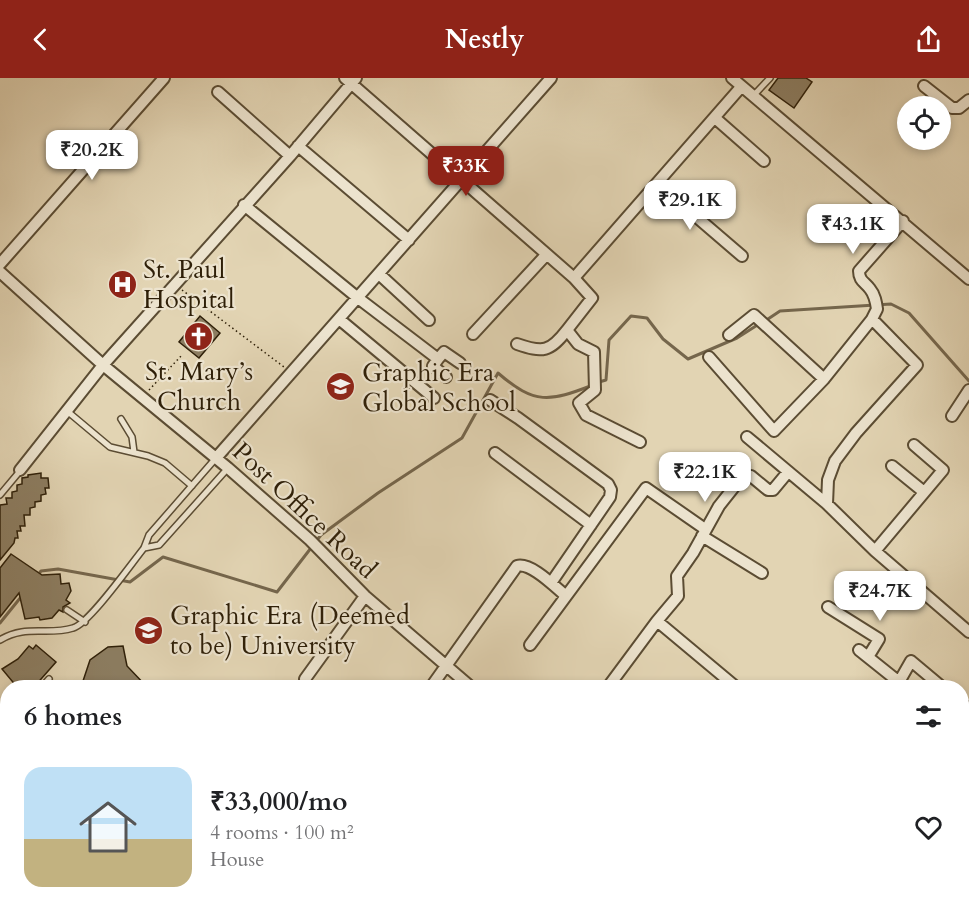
<!DOCTYPE html>
<meta charset="utf-8">
<style>
body{margin:0;font-family:Cardo,serif;background:#f2f2f2;color:#202124;height:100vh;display:flex;flex-direction:column;font-size:22px;white-space:nowrap}
*{box-sizing:border-box;margin:0}
p{font-size:20px;color:#757577}
.icon{flex:none;width:33px;height:33px;fill:none;stroke:currentColor;stroke-width:2;stroke-linecap:round;stroke-linejoin:round}
.map{position:relative;flex:1;overflow:hidden}
.panel{position:absolute;left:0px;top:602px;width:969px;height:236px;display:flex;flex-direction:column;background:#fff;border-radius:24px 24px 0 0;box-shadow:0 3px 9px #0003}
.panel>*{flex:none}
.controls{position:absolute;left:897px;top:18px;display:grid;gap:12px}
.controls a{display:grid;place-items:center;width:54px;height:54px;border-radius:50%;background:#fff;box-shadow:0 3px 9px #0003;font-size:30px}
.price{position:absolute;translate:-50% -51px;padding:0 14px;border-radius:12px;background:#fff;color:#222;font-size:20px;line-height:39px;filter:drop-shadow(0 2px 3px #0008)}
.price::after{content:'';position:absolute;left:50%;top:36px;width:18px;height:14px;margin-left:-9px;background:inherit;clip-path:polygon(0 0,100% 0,50% 100%)}
.price.selected{background:#8f2418;color:#fff}
ul{padding:0;list-style:none}
li{display:flex;align-items:center;gap:18px;height:150px;padding:0 24px}
li+li{border-top:2px solid #e0e0e0}
li span{display:grid;place-items:center;flex:none;width:168px;height:120px;border-radius:18px;color:#555}
li>.icon{margin-inline-start:auto}
span .icon{width:72px;height:72px;fill:#fffc;stroke-width:1}
li b{font-size:26px}
h2{display:flex;justify-content:space-between;align-items:center;height:72px;padding:0 24px;font-size:26px}
header{display:flex;justify-content:space-between;align-items:center;height:78px;padding:0 24px;background:#8f2418;color:#fff;font-size:27px;font-weight:800}
.map>svg:first-child{display:block}
</style>
<header><svg class="icon" aria-label="back" viewBox="0 0 24 24"><path d="M15 5l-7 7 7 7"/></svg>Nestly<svg class="icon" aria-label="share" viewBox="0 0 24 24"><path d="M12 15V3M7 8l5-5 5 5M5 13v7h14v-7"/></svg></header>
<div class="map">
<svg width="969" height="836" viewBox="0 0 969 836">
<rect width="100%" height="100%" fill="#e2d4b3"/>
<filter id="stains"><feTurbulence type="fractalNoise" baseFrequency=".00333" numOctaves="4"/><feColorMatrix values="0 0 0 0 .2 0 0 0 0 .09 0 0 0 0 .02 0 0 0 .5 -.17"/></filter>
<radialGradient id="worn" r=".72"><stop offset=".6" stop-color="#630" stop-opacity="0"/><stop offset="1" stop-color="#630" stop-opacity=".3"/></radialGradient>
<!-- green -->
<path fill="#c3b596" stroke="#786a4f" stroke-width="1.5" d="M0,778H7L8,830H113L119,836H0Z"/>
<g fill="none" stroke-linecap="round" stroke-linejoin="round">
<!-- stream -->
<path stroke="#75664c" stroke-width="3" d="M765,243L780,233L891,226L909,235L969,303
M599,304L606,302L609,262L631,238L647,240L663,261L688,281L737,260L759,246
M38,497L41,493L58,491L130,504L163,479L277,514L321,457L378,415L462,360L498,295C535,327 549,324 593,307
M0,545L21,519"/>
</g>
<!-- building -->
<path fill="#8c7d61" stroke="#2e1f08" stroke-width="1.5" d="M778,0H806L812,4L794,30L769,12Z
M200,238L220,255L199,280L179,264Z
M41,395V400H48L49,410H45L46,416L41,417V423L35,424V429L30,430V437H24L25,448H20L21,453H17L18,460H15L14,465L0,482V427L7,426L6,420H12V414L17,413V407L22,406V400L28,399V397Z
M11,476L42,497L60,496L61,506L69,505L71,513L66,522L70,525L63,529V534L59,532L52,540L40,542L39,539L25,541L19,515L0,539V490Z
M36,567L56,584L34,609H17L2,591L18,581L29,568L33,571Z
M123,568L127,588L147,609H98L83,603L90,582L108,569Z"/>
<g fill="none" stroke-linecap="round" stroke-linejoin="round">
<defs>
<path id="service" d="M753,18L770,0
M67,333L110,369L148,378L165,385L192,408
M121,341L132,359L134,374
M0,417L20,393
M144,470L159,467L228,390
M67,532L85,544
M0,562C26,546 47,558 73,550C89,546 131,486 144,470L149,457L216,380
M42,609L49,601
M0,656L8,649"/>
<path id="minor" d="M345,0L574,200L592,220L567,252L578,266L594,274L595,312L579,325L586,337L640,364
M732,0L969,201
M924,8L952,30H959L969,22
M218,14L290,78
M715,40L764,83
M298,68L409,162
M657,105L742,178
M244,127L358,220L438,281L444,274L460,285
M0,186L164,0
M0,194L103,287L228,390L310,462L365,518L471,609
M379,196L429,242
M574,200L741,9
M339,241L434,320
M872,241L877,231C876,224 875,217 870,211C865,204 859,203 859,193L903,143
M473,256L546,177
M729,257L754,237L824,301
M517,266C543,275 550,274 567,252
M709,279L774,353L824,301L872,241L917,287L856,355L835,383L828,402L827,426
M438,281L433,288L446,299
M490,322L518,340L608,406L611,412L610,419L551,505
M952,338L969,312
M747,359L827,426L875,473L969,554
M495,375L591,447
M216,380L551,0
M892,388L924,414
M20,392L103,287L290,78L356,0
M702,458L762,495
M875,473L943,392L914,367
M828,529L879,561L868,579
M657,543L736,609
M530,567L646,410L705,451
M859,572L899,604L911,583L942,609
M305,601L365,518
M431,609L517,488C531,484 555,509 566,518
M608,609L657,543L678,518L677,498L693,475L719,428L742,399L751,398L768,412H773L788,394
M962,642L969,629
M0,770L8,771
M132,830L133,836
M723,830L731,836
M271,836L275,830
M442,836L446,830
M629,836L633,830
M704,836L709,830
M850,836L854,830"/>
</defs>
<!-- service casing -->
<use href="#service" stroke="#5b4c33" stroke-width="8"/>
<!-- minor casing -->
<use href="#minor" stroke="#5b4c33" stroke-width="14"/>
<!-- path -->
<path stroke="#2e1f08" stroke-width="1.5" stroke-dasharray="1.5 3" stroke-linecap="butt" d="M182,212L284,289
M149,312L182,277
M294,836L299,830"/>
<!-- service -->
<use href="#service" stroke="#ece3ce" stroke-width="5"/>
<!-- minor -->
<use href="#minor" stroke="#ece3ce" stroke-width="10"/>
</g>
<!-- icons -->
<defs>
<symbol id="hospital-disc" viewBox="-11 -11 22 22"><circle r="9.5" fill="#8f2418" stroke="#ece3ce"/><path d="M-5-5h3v3.5h4V-5h3V5h-3V1.5h-4V5h-3Z" fill="#fff"/></symbol>
<symbol id="church-disc" viewBox="-11 -11 22 22"><circle r="9.5" fill="#8f2418" stroke="#ece3ce"/><path d="M-1.2-6h2.4v3.5h3.3v2.4h-3.3V6h-2.4V-.1h-3.3v-2.4h3.3Z" fill="#fff"/></symbol>
<symbol id="school-disc" viewBox="-11 -11 22 22"><circle r="9.5" fill="#8f2418" stroke="#ece3ce"/><path d="M0-5L7-2L0 1L-7-2ZM-4 1L0 2.5L4 1V4Q0 6-4 4Z" fill="#fff"/></symbol>
<symbol id="university-disc" viewBox="-11 -11 22 22"><circle r="9.5" fill="#8f2418" stroke="#ece3ce"/><path d="M0-5L7-2L0 1L-7-2ZM-4 1L0 2.5L4 1V4Q0 6-4 4Z" fill="#fff"/></symbol>
</defs>
<g fill-rule="evenodd">
<use href="#hospital-disc" x="106" y="190" width="33" height="33"/>
<use href="#church-disc" x="182" y="242" width="33" height="33"/>
<use href="#school-disc" x="324" y="292" width="33" height="33"/>
<use href="#university-disc" x="132" y="536" width="33" height="33"/>
</g>
<g text-anchor="middle" stroke-width="4.5" stroke-linejoin="round" paint-order="stroke">
<!-- poi labels -->
<g font-size="26" fill="#2e1f08" stroke="#ece3ce" text-anchor="start">
<text x="143" y="200">St. Paul<tspan x="143" dy="30">Hospital</tspan></text>
<text x="199" y="302" text-anchor="middle">St. Mary’s<tspan x="199" dy="30">Church</tspan></text>
<text x="362" y="303">Graphic Era<tspan x="362" dy="30">Global School</tspan></text>
<text x="170" y="546">Graphic Era (Deemed<tspan x="170" dy="30">to be) University</tspan></text>
</g>
<!-- street labels -->
<g font-size="26" fill="#2e1f08" stroke="#ece3ce">
<text transform="translate(305 432) rotate(43)" y="9">Post Office Road</text>
</g>
</g>
<rect width="100%" height="100%" filter="url(#stains)"/>
<rect width="100%" height="100%" fill="url(#worn)"/>
</svg>
<div class="controls">
<a><svg class="icon" aria-label="locate" viewBox="0 0 24 24"><circle cx="12" cy="12" r="6"/><path d="M12 2v4M12 18v4M2 12h4M18 12h4"/></svg></a>
</div>
<b class="price" style="left:92px;top:103px">₹20.2K</b>
<b class="price selected" style="left:466px;top:119px">₹33K</b>
<b class="price" style="left:690px;top:153px">₹29.1K</b>
<b class="price" style="left:853px;top:177px">₹43.1K</b>
<b class="price" style="left:705px;top:425px">₹22.1K</b>
<b class="price" style="left:880px;top:544px">₹24.7K</b>
<section class="panel">
<h2>6 homes<svg class="icon" aria-label="filters" viewBox="0 0 24 24"><path d="M4 7h16M4 17h16"/><circle cx="9" cy="7" r="2"/><circle cx="15" cy="17" r="2"/></svg></h2>
<ul>
<li><span style="background:linear-gradient(#bfe0f5 60%,#c2b280 0)"><svg class="icon" aria-label="home" viewBox="0 0 24 24"><path d="M3 11l9-7 9 7M6 9v11h12V9"/></svg></span><div><b>₹33,000/mo</b><p>4 rooms · 100 m²</p><p>House</p></div><svg class="icon" aria-label="heart" viewBox="0 0 24 24"><path d="M12 20l-8-8c-3-5 5-10 8-4 3-6 11-1 8 4z"/></svg></li>
</ul>
</section>
</div>
